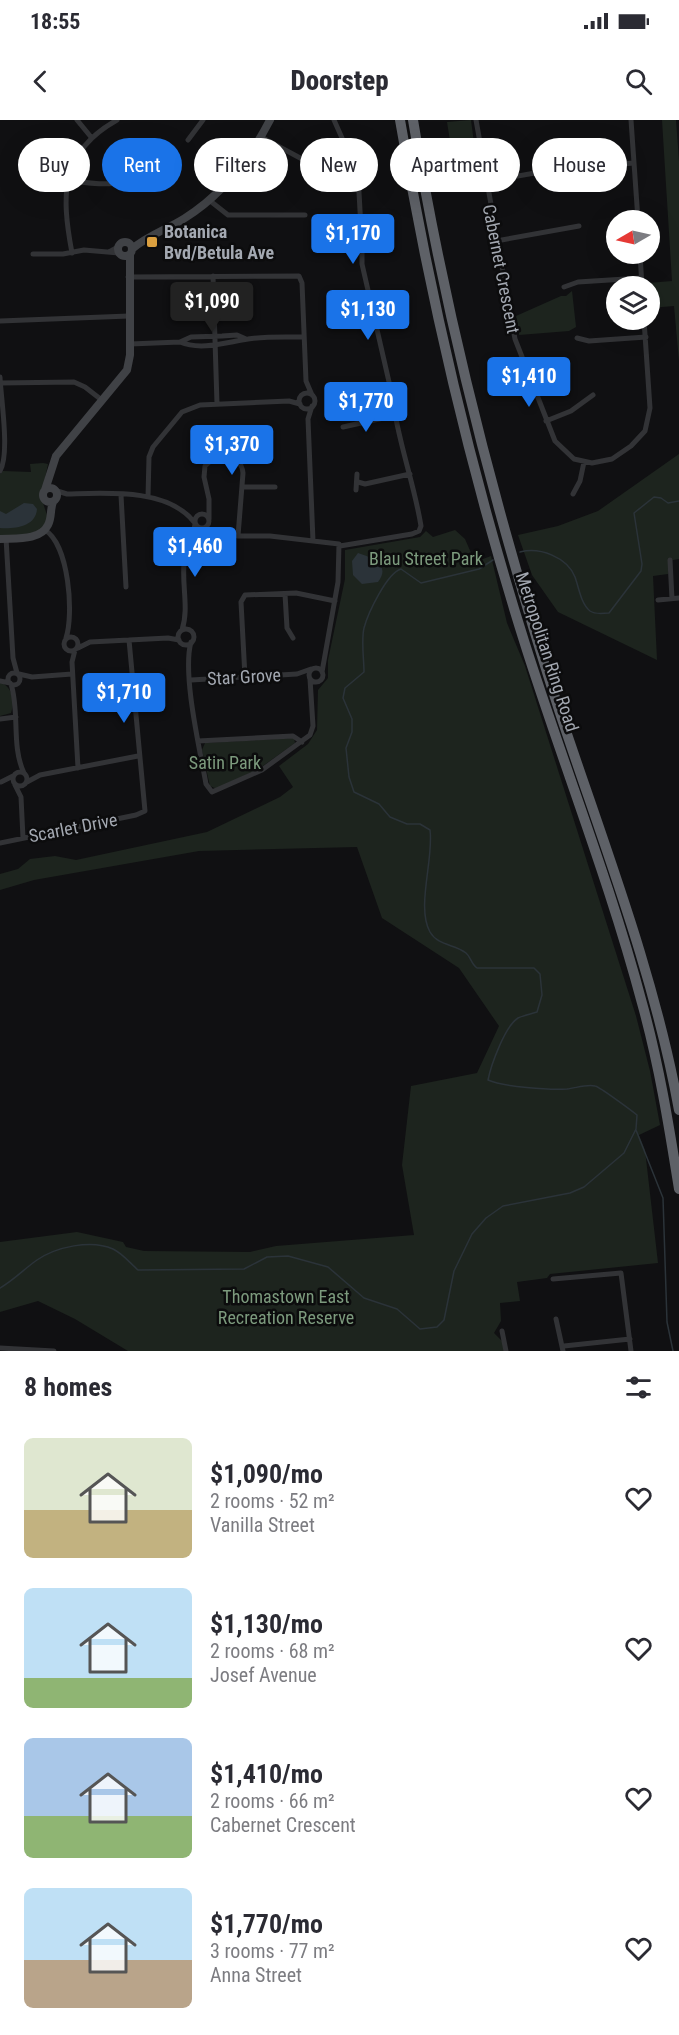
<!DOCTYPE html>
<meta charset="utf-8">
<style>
body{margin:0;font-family:"Roboto Condensed",sans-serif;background:#f7f7f7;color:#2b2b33;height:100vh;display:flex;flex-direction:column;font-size:22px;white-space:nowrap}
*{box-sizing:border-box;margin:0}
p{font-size:20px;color:#7c7c81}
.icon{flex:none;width:33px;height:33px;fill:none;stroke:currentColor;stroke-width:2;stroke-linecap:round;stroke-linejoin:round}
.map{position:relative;height:1231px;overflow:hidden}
.side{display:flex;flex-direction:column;background:#fff;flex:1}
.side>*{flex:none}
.hud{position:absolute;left:18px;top:18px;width:644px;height:54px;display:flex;gap:12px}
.needle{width:39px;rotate:261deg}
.fabs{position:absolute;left:606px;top:90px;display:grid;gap:12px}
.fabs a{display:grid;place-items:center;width:54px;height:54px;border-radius:50%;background:#fff;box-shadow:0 6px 24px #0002;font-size:30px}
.price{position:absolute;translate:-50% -51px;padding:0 14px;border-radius:6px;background:#1a73e8;color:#fff;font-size:20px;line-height:39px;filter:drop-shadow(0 2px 3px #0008)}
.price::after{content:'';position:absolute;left:50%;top:36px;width:18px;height:14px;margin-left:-9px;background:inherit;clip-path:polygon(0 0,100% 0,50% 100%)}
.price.selected{background:#222;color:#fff}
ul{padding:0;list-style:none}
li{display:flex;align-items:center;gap:18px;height:150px;padding:0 24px}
li span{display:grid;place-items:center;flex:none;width:168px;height:120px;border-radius:9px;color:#555}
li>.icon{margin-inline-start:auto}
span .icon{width:72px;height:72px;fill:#fffc;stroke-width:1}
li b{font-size:26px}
h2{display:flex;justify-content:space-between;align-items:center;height:72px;padding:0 24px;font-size:26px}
.pill{padding:0 21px;border-radius:27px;background:#fff;box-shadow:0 6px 24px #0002;font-size:21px;line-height:54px}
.pill.selected{background:#1a73e8;color:#fff}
.status{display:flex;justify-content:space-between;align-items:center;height:42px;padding:0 30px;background:#fff;direction:ltr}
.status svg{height:16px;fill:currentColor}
header{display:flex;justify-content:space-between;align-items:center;height:78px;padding:0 24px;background:#fff;font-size:27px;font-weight:800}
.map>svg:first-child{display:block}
</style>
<div class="status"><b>18:55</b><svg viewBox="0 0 49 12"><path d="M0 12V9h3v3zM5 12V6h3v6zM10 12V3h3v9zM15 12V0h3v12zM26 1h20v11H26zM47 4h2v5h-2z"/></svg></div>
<header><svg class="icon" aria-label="back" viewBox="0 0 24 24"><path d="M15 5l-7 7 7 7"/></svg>Doorstep<svg class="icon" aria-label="search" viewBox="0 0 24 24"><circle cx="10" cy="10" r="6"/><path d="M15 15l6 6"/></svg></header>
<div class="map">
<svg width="679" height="1231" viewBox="0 0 679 1231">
<rect width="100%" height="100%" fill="#101012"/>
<!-- green -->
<path fill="#1d241e" d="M471,0L474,23L451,27L447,2Z
M662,0H676L679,41V241L674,186L650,188L648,163L672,161Z
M572,171L576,207L569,211L519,215L516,196L561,176H566Z
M679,334V439L668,441V454L653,456L657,540L558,492L532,455L518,415L558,406L598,391Z
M43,343L48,344L41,377L48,398L42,409L30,414L0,416V354L3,351L31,352L30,344Z
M455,410L465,419L475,442L491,436L507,503L525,546L636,896L650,951L660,1005L639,1015L645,1030L658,1143L550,1154L547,1158L517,1162L520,1181L500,1183L501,1201L494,1213L503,1222L504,1231H128L75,1199L38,1181L0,1192V1122L77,1112L123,1122L126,1127L144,1131L250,1132L276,1126L414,1115L402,1045L411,966L477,953L499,906L459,848L382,798L357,727L199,731L34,760L0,770V754L18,749L30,739L55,736L76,740L207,712L280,677L293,667L279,646L308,624L317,610L318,570L328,558V540L345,459V430L420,417L426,411L433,417Z
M0,562C13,567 15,581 11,593L0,596Z
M294,618L295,623L260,648L217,669L210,666L202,630L205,623Z"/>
<!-- water -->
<path fill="#2b3339" d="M24,383L33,384L37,389C36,407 14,409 0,408V391L6,394Z
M358,433C373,438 391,445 378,462L362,464L353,455L352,441Z"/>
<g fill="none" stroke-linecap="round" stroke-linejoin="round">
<!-- stream -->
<path stroke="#2b3339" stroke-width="1.5" d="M520,432C540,427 567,437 575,457C579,468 581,484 590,491C596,495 603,493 609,493L641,451L642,444L634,393L654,377L661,378L668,383L679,381
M636,1010L663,1078L667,1202L673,1231
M0,1168C14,1160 24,1149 37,1140C56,1127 91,1119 113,1129C122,1133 130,1143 138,1150L244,1149L267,1137L288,1136L328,1147L364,1178L397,1189L420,1209L437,1207L444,1200L454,1151L472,1114L486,1098L503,1086L570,1073L584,1067L624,1033L636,1009L637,995C632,991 600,967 595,966C587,964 576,968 567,969C549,970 504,967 488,960C491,945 505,906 518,898C524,895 531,894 537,892L542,875L540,854L534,848H477C471,844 471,837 466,833C455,824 438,826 430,812C416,787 434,739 430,710L420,704H407L390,697L379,684L354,672L349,657L346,628L352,612V599L343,578L345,568L364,552C364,539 361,521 364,508C368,493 387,453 401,449L421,463L479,449L493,440"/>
<!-- street -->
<path stroke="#323336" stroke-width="5" d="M77,0L91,17
M334,0L358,54L362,127
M476,0L515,219L555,321L574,339L592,343L612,339L631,326L645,311L650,288L644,200
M631,0L638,100
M261,17L302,39
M188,20L203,0
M67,60C95,64 126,70 149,48
M484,62L552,50L634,43
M209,80L228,95H305
M496,121L579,106
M109,132L118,127
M72,133C61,74 60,32 117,0
M33,134H63L84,130L119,133
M640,134L642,166
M213,156L217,284
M128,157L299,156L302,163L306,261L312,275
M564,167L578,162L641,158
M0,201L129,196
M577,218L589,221L646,217
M180,222C201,231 227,222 248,219C266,216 286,217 304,217
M130,224L180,222L191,217L222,216L237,215L246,219
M0,257C1,279 10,334 0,351
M0,263L74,262L85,267L103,281
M299 281a8 8 0 1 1 16 0a8 8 0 1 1-16 0Z
M312,286L308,299L313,421
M546,301L571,291L593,275
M343,307L397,295
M241,343L251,334L269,332
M358,362L365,364L410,354
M243,367H275
M54,370L67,374C106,373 168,368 194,402
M356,370L357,354
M573,374L580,361L584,342
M121,375L126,467
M148,377L149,337L153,327L182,292L200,285L289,281L300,284
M195 401a7 7 0 1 1 14 0a7 7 0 1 1-14 0Z
M209,399V379L204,357L205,346C216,333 241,333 243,353L238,416
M205,408L238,416H270L339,424L338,462L322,552
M45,410C69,425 74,494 66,518
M6,418L13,538L17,553
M340,426L412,414L419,411L421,406C414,362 397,319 392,275L362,144V125
M670,440L672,479
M285,474L287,508L293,518
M658,480L679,478
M178 517a8 8 0 1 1 16 0a8 8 0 1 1-16 0Z
M182,510C189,489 182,467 184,444C185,430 193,418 195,404
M64 524a7 7 0 1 1 14 0a7 7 0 1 1-14 0Z
M191,522C182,554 200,630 206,664L212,672L262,650L310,615L313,606L310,559
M78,528L90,522L168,518L179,520
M75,530L72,542L78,648
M309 555a7 7 0 1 1 14 0a7 7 0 1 1-14 0Z
M8 559a6 6 0 1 1 12 0a6 6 0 1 1-12 0Z
M19,554L32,557L72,554
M245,557L241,482L245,475L296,473L335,481
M191,560L297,554L311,549
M0,561L10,563
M11,564C20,592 11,626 24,653
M0,599L16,597
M198,621L293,616L302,622
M13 659a7 7 0 1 1 14 0a7 7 0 1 1-14 0Z
M1,662L13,656
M27,662L40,655L138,636
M15,665L21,677L23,718
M0,723L136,695L145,691L129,520
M553,1159L621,1153L631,1231
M556,1199L563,1231
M502,1211L506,1231
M564,1226L630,1219
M0,1228L54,1231"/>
<!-- secondary -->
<path stroke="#404246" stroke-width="8" d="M118 129a7 7 0 1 1 14 0a7 7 0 1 1-14 0Z
M132,129C148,115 168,109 185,98C223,74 250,39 270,0
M43 375a7 7 0 1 1 14 0a7 7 0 1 1-14 0Z
M45,370L56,336L127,250L130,235V135
M0,419C16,418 40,421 48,405C52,398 50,389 53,382"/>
<!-- highway -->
<path stroke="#5e6167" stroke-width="10" d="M400,0C430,177 471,353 525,524C563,644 610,762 642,883C659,944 669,1006 679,1069
M413,0C446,200 497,397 559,590C603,723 654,852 679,990"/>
</g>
<!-- markers -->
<rect fill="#db9f3f" stroke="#0c0c0d" stroke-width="2" x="146" y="116" width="12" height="12" rx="3"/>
<g text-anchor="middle" stroke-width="5" stroke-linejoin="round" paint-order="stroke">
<!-- poi labels -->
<g font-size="18" font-weight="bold" fill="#a3a8b1" stroke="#0c0c0d" text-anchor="start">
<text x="164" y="118">Botanica<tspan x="164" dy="21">Bvd/Betula Ave</tspan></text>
</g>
<!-- street labels -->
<g font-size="18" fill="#a3a8b1" stroke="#0c0c0d">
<text transform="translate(501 149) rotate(79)" y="6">Cabernet Crescent</text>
<text transform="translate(547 532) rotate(72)" y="6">Metropolitan Ring Road</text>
<text transform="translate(244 557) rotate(-3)" y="6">Star Grove</text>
<text transform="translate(73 708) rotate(-11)" y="6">Scarlet Drive</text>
</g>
<!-- park labels -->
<g font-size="18" fill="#7c9a7d" stroke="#0c0c0d">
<text x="426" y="445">Blau Street Park</text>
<text x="225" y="649">Satin Park</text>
<text x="286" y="1183">Thomastown East<tspan x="286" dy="21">Recreation Reserve</tspan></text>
</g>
</g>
</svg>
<div class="fabs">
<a><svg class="needle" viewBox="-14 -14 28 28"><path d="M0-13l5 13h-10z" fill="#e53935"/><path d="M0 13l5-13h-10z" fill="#7c7c81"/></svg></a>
<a><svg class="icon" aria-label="layers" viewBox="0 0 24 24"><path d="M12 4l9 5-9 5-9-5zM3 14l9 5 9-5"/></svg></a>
</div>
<b class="price" style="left:353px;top:145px">$1,170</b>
<b class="price selected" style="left:212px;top:213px">$1,090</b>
<b class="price" style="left:368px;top:221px">$1,130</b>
<b class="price" style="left:529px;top:288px">$1,410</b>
<b class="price" style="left:366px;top:313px">$1,770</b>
<b class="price" style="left:232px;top:356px">$1,370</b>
<b class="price" style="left:195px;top:458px">$1,460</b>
<b class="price" style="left:124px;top:604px">$1,710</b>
<div class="hud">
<a class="pill">Buy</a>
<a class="pill selected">Rent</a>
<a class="pill">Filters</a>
<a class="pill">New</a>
<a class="pill">Apartment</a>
<a class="pill">House</a>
</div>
</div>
<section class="side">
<h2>8 homes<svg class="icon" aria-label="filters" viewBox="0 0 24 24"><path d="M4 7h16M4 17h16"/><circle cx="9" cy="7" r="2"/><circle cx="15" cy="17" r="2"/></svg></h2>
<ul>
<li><span style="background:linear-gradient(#dfe7d0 60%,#c2b280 0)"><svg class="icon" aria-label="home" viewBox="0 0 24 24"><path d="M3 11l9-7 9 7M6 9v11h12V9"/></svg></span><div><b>$1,090/mo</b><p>2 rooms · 52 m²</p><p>Vanilla Street</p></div><svg class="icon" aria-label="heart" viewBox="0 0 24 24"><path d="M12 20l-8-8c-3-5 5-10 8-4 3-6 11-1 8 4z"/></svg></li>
<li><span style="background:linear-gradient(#bfe0f5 75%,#8fb573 0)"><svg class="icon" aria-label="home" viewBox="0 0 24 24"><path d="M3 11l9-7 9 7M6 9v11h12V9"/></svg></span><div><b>$1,130/mo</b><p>2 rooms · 68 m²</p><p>Josef Avenue</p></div><svg class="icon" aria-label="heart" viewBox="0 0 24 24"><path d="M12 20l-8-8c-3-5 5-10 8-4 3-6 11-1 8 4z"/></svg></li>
<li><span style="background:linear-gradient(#a9c7e8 65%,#8fb573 0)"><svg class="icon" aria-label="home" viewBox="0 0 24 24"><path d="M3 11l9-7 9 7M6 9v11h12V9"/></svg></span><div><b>$1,410/mo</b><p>2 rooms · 66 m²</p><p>Cabernet Crescent</p></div><svg class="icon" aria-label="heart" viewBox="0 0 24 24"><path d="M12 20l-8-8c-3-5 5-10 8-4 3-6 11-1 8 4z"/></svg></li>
<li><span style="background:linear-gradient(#bfe0f5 60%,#b9a48a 0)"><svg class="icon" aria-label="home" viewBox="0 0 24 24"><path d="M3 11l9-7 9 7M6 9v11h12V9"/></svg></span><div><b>$1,770/mo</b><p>3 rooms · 77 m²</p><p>Anna Street</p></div><svg class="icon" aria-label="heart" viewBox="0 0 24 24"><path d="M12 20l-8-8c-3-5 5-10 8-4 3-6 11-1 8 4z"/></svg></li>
</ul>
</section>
